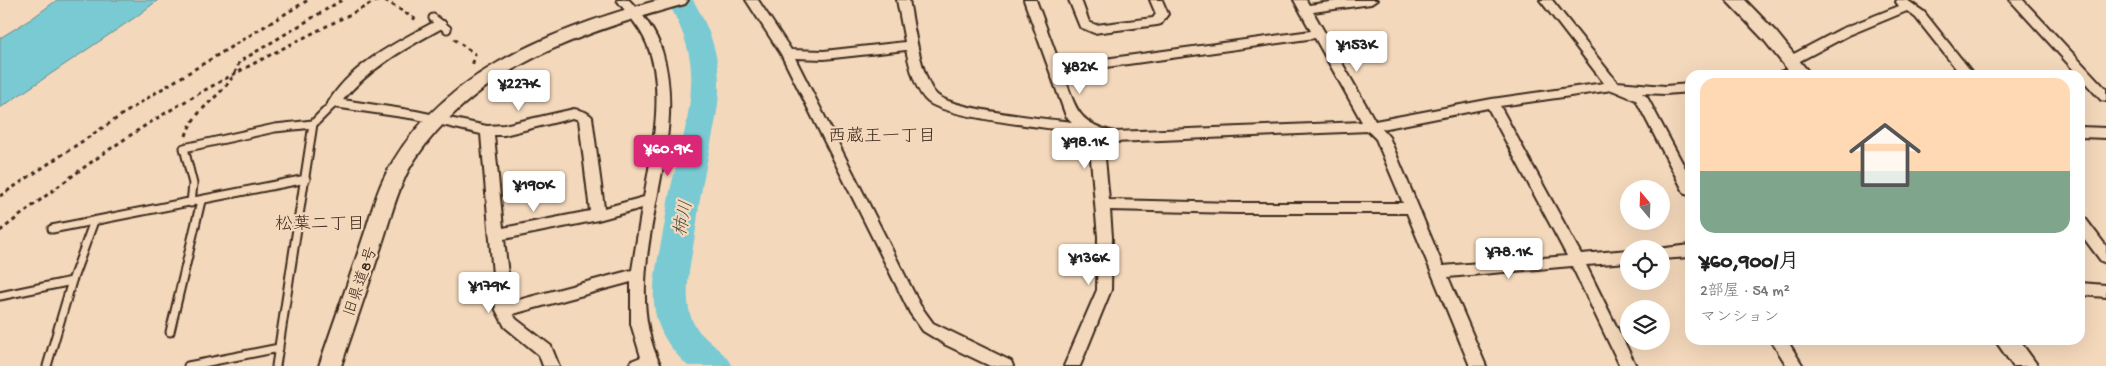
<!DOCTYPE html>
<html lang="ja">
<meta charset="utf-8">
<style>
body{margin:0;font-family:"Gochi Hand","Klee One",sans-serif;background:#f2f2f2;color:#222;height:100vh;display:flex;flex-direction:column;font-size:19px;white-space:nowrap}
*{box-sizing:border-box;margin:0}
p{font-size:16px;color:#767676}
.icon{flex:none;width:28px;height:28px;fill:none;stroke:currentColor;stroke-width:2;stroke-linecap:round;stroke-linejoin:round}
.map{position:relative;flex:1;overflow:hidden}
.side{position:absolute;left:1685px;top:70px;width:400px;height:275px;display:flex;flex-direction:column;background:#fff;border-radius:15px;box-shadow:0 5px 20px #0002}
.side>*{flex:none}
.needle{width:32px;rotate:341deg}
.tools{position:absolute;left:1620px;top:180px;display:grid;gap:10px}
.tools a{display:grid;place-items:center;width:50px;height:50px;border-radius:50%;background:#fff;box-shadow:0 5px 20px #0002;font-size:25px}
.price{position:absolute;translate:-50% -42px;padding:0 11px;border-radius:5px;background:#fff;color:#222;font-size:16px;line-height:32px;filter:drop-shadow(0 1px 2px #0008)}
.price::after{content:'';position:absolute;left:50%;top:30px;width:15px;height:11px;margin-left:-8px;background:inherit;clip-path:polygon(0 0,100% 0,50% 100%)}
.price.current{background:#db2777;color:#fff}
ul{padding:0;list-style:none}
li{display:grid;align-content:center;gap:10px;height:265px;padding:0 15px}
li span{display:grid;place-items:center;height:155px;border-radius:15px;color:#555}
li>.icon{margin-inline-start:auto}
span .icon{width:90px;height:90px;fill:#fffc;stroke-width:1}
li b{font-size:21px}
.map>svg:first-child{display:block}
</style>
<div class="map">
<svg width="2106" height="366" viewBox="0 0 2106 366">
<rect width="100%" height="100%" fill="#f4d8bb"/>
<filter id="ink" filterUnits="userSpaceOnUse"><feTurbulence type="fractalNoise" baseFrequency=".02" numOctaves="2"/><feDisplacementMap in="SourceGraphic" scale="10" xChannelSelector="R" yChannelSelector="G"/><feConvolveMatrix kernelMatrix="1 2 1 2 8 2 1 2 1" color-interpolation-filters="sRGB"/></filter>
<g filter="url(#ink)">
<!-- water -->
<path fill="#7acad4" stroke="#618a8b" d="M57,0H158L137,16L0,108V38L31,19Z"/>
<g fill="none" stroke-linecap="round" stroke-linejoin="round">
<!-- river -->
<path fill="#7acad4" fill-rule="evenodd" d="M667,0H693C738,76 714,115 701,194C698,207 698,221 695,235C691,261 684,288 690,314C696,338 722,346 732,366H688C675,354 664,340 658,323C648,294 658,261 663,232C666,219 667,205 670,191C679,152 693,112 691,71C690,45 679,23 667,0Z"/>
<defs>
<path id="lane" d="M433,18L447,29
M191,203L193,184L184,148L275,128L313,124
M52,229L306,179
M0,296L72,281
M170,332L201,201
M47,366L72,281L94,221
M188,366L279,348
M276,366L313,124L334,103"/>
<path id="street" d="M617,0H629C643,14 656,32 662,51C693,153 612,268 661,366H629L631,361L641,357L631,324V282L513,314L516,319L551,346L559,366H543L539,355L505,327L496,310L481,134L416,119L334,107L329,106L328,103C351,64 397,42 436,21H444L446,24L444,27C408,47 370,67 343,100L416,111L487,126L504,125L574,109C580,110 588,112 592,117L604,208L644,197C652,152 666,88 647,44C640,27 628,15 617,0ZM573,118L579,120L590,211L503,228L494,135H504ZM642,208L632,270L511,302L504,239L598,220Z
M746,0H758L791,50L824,51L905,42L897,0H909C913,21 921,81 937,95C954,110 1046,119 1072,122L1066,116L1024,0H1036L1060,65L1311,31L1294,0H1306L1309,5L1344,0H1377L1371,4L1313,12L1375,121L1492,99L1604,83L1540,0H1552L1617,82L1665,86L1690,84V92L1665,94L1642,93L1647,97L1690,177V195L1685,194L1636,100L1612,90L1500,106L1581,254L1629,250V262L1586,265L1636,366H1620L1572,266L1448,277L1486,366H1470L1407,213H1236L1110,210L1112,237L1111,290L1080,366H1064L1097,290L1098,237L1090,148L1085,133C1053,128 951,119 928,102C915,91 910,66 906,50L824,59L795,58L920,305L933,323L1011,361L1013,366H990L946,345L923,331L910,313L781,54ZM1315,38L1362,122L1114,132C1075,122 1076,107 1063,73ZM1488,108L1567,256L1443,266L1389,137L1382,129ZM1368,131L1376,139L1403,203H1236L1109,200L1104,148L1100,137L1114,142Z
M1069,0H1081L1089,22L1096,25L1153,18L1156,14L1150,0H1162L1168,14L1161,24L1157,25L1094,33L1080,27Z
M1897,0H1907L1924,12L1974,75H1961L1916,18L1907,11L1849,35L1796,63L1792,64L1786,60L1788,57L1841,29L1899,6L1896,2Z
M2010,0H2023L2106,89V101L2101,100Z
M1798,66L1802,67L1804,70C1799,77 1786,75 1778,75L1780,72Z
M2080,127L2106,128V138L2080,137Z
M2080,217L2085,218L2106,246V263L2101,261L2080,233Z
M1690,245V257L1661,259V249H1657Z
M2080,283L2106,285V297L2080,295Z
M1771,340H1787L1803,366H1787Z"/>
<path id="secondary" d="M659,0H688L685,4C594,29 500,59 436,132C423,147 410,164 403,182C394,202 389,223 382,244C369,284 355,325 341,366H319C333,324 348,283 362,241C369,221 374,199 383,180C434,74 553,29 659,0Z
M1726,0H1745L1776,32L1811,75H1792L1764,40Z
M1995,340H2019L2038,366H2013Z"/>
</defs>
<!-- lane casing -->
<use href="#lane" stroke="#3b2a1e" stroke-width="11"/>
<!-- street casing -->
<use href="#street" stroke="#3b2a1e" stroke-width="4"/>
<!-- secondary casing -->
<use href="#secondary" stroke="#3b2a1e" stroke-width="4"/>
<!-- path -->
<path stroke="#3b2a1e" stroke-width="3" stroke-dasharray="4 4" stroke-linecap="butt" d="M385,0L418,21
M454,39L475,54L472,67
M186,136C195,104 231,94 239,62L342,0
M0,196L152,95L308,0
M0,231C53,190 106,149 164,114C233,72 306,37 378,0"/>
<!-- lane -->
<use href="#lane" stroke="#f4d8bb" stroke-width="7"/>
<!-- street -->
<use href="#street" fill="#f4d8bb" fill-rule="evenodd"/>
<!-- secondary -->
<use href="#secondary" fill="#f4d8bb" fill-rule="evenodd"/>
</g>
</g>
<g text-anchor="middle" stroke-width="4.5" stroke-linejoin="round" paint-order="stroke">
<!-- street labels -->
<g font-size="16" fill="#3b2a1e" stroke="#f4d8bb">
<text transform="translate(359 281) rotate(-71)" y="6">旧県道8号</text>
</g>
<!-- neighbourhood labels -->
<g font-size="18" fill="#3b2a1e" stroke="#f4d8bb">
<text x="882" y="141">西蔵王一丁目</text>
<text x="320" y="229">松葉二丁目</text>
</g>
<!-- water labels -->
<g font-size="18" font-style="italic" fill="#484a42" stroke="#f4d8bb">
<text transform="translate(682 218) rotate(-79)" y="6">柿川</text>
</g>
</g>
</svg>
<div class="tools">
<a><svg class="needle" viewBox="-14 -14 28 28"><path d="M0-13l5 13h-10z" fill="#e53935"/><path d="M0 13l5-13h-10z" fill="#767676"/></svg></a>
<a><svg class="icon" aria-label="locate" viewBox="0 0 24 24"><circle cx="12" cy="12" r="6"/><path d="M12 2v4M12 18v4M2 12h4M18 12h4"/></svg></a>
<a><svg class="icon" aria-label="layers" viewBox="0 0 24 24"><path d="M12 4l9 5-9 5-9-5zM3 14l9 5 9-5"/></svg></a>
</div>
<b class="price" style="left:1357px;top:73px">¥153K</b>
<b class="price" style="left:1080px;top:95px">¥82K</b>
<b class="price" style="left:519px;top:112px">¥227K</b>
<b class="price" style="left:1085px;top:170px">¥98.1K</b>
<b class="price current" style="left:668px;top:177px">¥60.9K</b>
<b class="price" style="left:534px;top:213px">¥190K</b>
<b class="price" style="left:1509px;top:280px">¥78.1K</b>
<b class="price" style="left:1089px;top:286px">¥136K</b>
<b class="price" style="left:489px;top:314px">¥179K</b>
<section class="side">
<ul>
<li><span style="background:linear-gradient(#ffd9b3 60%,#7fa58c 0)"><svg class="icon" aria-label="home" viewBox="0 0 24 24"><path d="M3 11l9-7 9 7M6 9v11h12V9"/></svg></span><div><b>¥60,900/月</b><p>2部屋 · 54 m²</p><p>マンション</p></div></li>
</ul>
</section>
</div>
